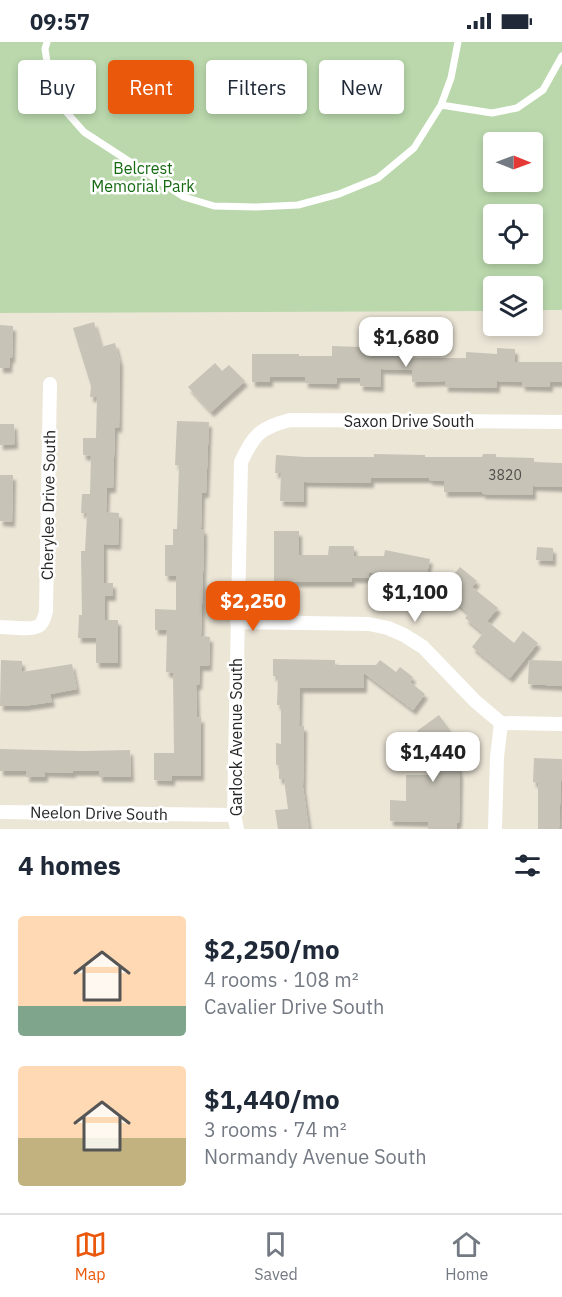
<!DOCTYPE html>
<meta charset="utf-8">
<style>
body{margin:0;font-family:"IBM Plex Sans",sans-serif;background:#f6f6f7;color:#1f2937;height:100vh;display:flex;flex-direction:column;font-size:22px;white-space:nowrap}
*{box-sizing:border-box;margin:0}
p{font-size:20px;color:#747a83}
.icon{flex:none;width:33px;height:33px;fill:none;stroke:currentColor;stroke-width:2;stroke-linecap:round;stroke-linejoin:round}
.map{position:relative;height:787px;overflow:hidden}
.side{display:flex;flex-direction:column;background:#fff;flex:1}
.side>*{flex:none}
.top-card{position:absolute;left:18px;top:18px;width:526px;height:54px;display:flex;gap:12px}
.needle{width:39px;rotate:91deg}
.fabs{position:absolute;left:483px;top:90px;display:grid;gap:12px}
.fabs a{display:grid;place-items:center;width:60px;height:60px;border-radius:6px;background:#fff;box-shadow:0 3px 9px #0003;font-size:30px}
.price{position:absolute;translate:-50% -51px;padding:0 14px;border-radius:12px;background:#fff;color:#222;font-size:20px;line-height:39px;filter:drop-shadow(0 2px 3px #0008)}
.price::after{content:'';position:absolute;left:50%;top:36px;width:18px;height:14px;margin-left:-9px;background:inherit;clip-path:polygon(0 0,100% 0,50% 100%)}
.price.current{background:#ea580c;color:#fff}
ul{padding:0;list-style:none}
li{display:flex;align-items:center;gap:18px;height:150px;padding:0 18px}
li span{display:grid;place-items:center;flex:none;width:168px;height:120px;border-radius:6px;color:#555}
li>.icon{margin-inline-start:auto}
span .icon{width:72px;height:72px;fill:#fffc;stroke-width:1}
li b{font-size:26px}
h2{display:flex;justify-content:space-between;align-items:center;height:72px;padding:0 18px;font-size:26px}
.chip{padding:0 21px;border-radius:6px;background:#fff;box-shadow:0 3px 9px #0003;font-size:21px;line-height:54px}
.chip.current{background:#ea580c;color:#fff}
.status{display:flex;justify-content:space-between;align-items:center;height:42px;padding:0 30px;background:#fff;direction:ltr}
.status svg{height:16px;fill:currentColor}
.tabs{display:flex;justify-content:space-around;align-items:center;height:84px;border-top:2px solid #e0e1e3;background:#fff;font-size:16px;color:#747a83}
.tabs a{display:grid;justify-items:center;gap:3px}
.tabs .current{color:#ea580c}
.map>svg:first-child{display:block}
</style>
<div class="status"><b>09:57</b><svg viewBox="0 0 49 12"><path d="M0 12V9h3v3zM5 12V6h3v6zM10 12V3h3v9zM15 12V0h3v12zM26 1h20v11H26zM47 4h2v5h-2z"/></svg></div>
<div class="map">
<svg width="562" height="787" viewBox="0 0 562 787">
<defs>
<filter id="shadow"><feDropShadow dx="3" dy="5" stdDeviation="1.5" flood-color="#0004"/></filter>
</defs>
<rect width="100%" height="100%" fill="#ece6d7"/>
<!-- cemetery -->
<path fill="#bad8ac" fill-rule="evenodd" d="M0,0H562V268H533L532,244H494L493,269L0,271ZM494,100H532V140H494ZM494,172H532V212H494Z"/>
<!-- building -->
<path fill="#c7c3b7" filter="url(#shadow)" d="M94,280L101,305L115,301L120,320L119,386L115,385L113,446H107L106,470L119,471L118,503L104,502V541H113V554H105V578H118V621H96V596H78L79,573H82L81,509H85L87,471H81L82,452H90L91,414L83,413V396H96L97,355H90L91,344L73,286Z
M0,283L13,284L12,316H10L9,326H0Z
M361,302L407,303V316H466V310L497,312V306L515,307V320H562V340H550V345L522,344V340L497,339V346L445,345V339L412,340V328L381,327V345L360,344V336H337L336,342L305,341V335H270V340H252V312H299V314H332V304L361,305Z
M215,321L222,329L229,323L245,339L211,370L188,345Z
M177,379L209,380L206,451H202L201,487H204V500L201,594L210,595L209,624H200L199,643H196L197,676L201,675V734H172V739L154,738V711H174L173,631L166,630L167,588H155V567L176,568V534H165V503H173V487H177L179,423H175Z
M0,382H14L15,402L0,403Z
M374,412L425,413V415H482L483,412H496V415L534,416V420L562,421V445L533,444V453L482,452V450H444V439L429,438V436H371V441L304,440V460L280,459L281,431H275L276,413L305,415H374Z
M0,433H13L12,480L0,479Z
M274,489H299V513H328L329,504H354V514H384L385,508L430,517L425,541L369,530V536H352V540H274Z
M537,505L553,506V519L536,518Z
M460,525L477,539L472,545L498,566L487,579L514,601L523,589L538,601L510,636L472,605L483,591L465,576L469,572L441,548Z
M273,617L335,618V623H376L380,618L396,630L400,625L413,635L410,640L425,652L413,668L364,631V646H300L299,684H304L303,745L309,787H278L275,768L288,767L284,737H279V723H276V701L281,702V663H277L278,634H273Z
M1,618L22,619V630L72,622L77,647L50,652L52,660L24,664H0Z
M529,618L562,619V644L528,642Z
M439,673L454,694L457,708H455L460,732L459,781H457V787H428V780L390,779V758L406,759V733H430L422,695L417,689Z
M0,707L82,709L130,708L131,735H99V729H73V731L45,730V735H26L27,729H0Z
M534,716L562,717L559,787H538V741L533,740Z"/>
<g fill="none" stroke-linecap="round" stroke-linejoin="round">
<!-- service -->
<path stroke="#fff" stroke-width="7" d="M47,0L45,7L51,45L62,65L84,90L184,155L214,164L256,165L298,163L339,152L378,136L414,106L441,63L451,36L458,0
M441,63L492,71L517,66L543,48L562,14"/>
<!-- minor -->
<path stroke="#fff" stroke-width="14" d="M237,580L369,582L388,586L404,593L423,605L475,659L501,681L562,682
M0,585C9,585 33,589 40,583C44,579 45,574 46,569L50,342
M0,770L234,773
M237,787L234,773L241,420C254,393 259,386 290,378L562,380
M495,787L497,715L501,681"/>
</g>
<g text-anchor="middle" stroke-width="5" stroke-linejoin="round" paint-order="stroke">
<!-- number labels -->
<g font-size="14" fill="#4f4e4b">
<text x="505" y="438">3820</text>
</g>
<!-- park labels -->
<g font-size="16" fill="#166a12" stroke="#fff">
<text x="143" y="132">Belcrest<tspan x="143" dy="18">Memorial Park</tspan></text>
</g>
<!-- street labels -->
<g font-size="16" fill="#272727" stroke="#fff">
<text x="409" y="385">Saxon Drive South</text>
<text transform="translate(48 463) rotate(-89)" y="6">Cherylee Drive South</text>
<text transform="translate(236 695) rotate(-90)" y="6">Garlock Avenue South</text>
<text transform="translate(99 771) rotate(1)" y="6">Neelon Drive South</text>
</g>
</g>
</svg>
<div class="fabs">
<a><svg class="needle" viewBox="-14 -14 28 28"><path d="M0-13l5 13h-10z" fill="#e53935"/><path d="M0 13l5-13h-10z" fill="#747a83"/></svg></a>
<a><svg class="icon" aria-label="locate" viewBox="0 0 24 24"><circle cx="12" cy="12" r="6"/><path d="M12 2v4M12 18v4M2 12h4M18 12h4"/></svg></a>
<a><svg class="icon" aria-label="layers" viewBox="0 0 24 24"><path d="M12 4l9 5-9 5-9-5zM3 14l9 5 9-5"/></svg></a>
</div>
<b class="price" style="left:406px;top:326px">$1,680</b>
<b class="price" style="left:415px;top:581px">$1,100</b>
<b class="price current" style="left:253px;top:590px">$2,250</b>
<b class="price" style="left:433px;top:741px">$1,440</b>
<div class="top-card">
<a class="chip">Buy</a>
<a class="chip current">Rent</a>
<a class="chip">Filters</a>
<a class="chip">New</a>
</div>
</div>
<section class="side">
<h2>4 homes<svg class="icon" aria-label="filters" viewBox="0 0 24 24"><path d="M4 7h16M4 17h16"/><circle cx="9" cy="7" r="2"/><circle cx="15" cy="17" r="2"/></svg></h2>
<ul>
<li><span style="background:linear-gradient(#ffd9b3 75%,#7fa58c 0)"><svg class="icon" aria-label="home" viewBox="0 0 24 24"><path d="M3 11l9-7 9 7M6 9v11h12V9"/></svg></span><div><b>$2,250/mo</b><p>4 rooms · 108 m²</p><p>Cavalier Drive South</p></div></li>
<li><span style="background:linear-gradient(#ffd9b3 60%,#c2b280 0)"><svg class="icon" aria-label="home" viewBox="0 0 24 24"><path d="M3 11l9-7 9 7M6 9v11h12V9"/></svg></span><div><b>$1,440/mo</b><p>3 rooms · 74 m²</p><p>Normandy Avenue South</p></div></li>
</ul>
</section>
<nav class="tabs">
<a class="current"><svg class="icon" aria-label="map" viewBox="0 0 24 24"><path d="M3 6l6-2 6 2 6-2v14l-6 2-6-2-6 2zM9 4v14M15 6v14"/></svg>Map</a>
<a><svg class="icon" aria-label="saved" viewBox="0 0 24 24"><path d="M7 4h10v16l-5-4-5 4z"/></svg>Saved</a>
<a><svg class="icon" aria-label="home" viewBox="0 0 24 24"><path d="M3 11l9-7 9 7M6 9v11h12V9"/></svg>Home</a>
</nav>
